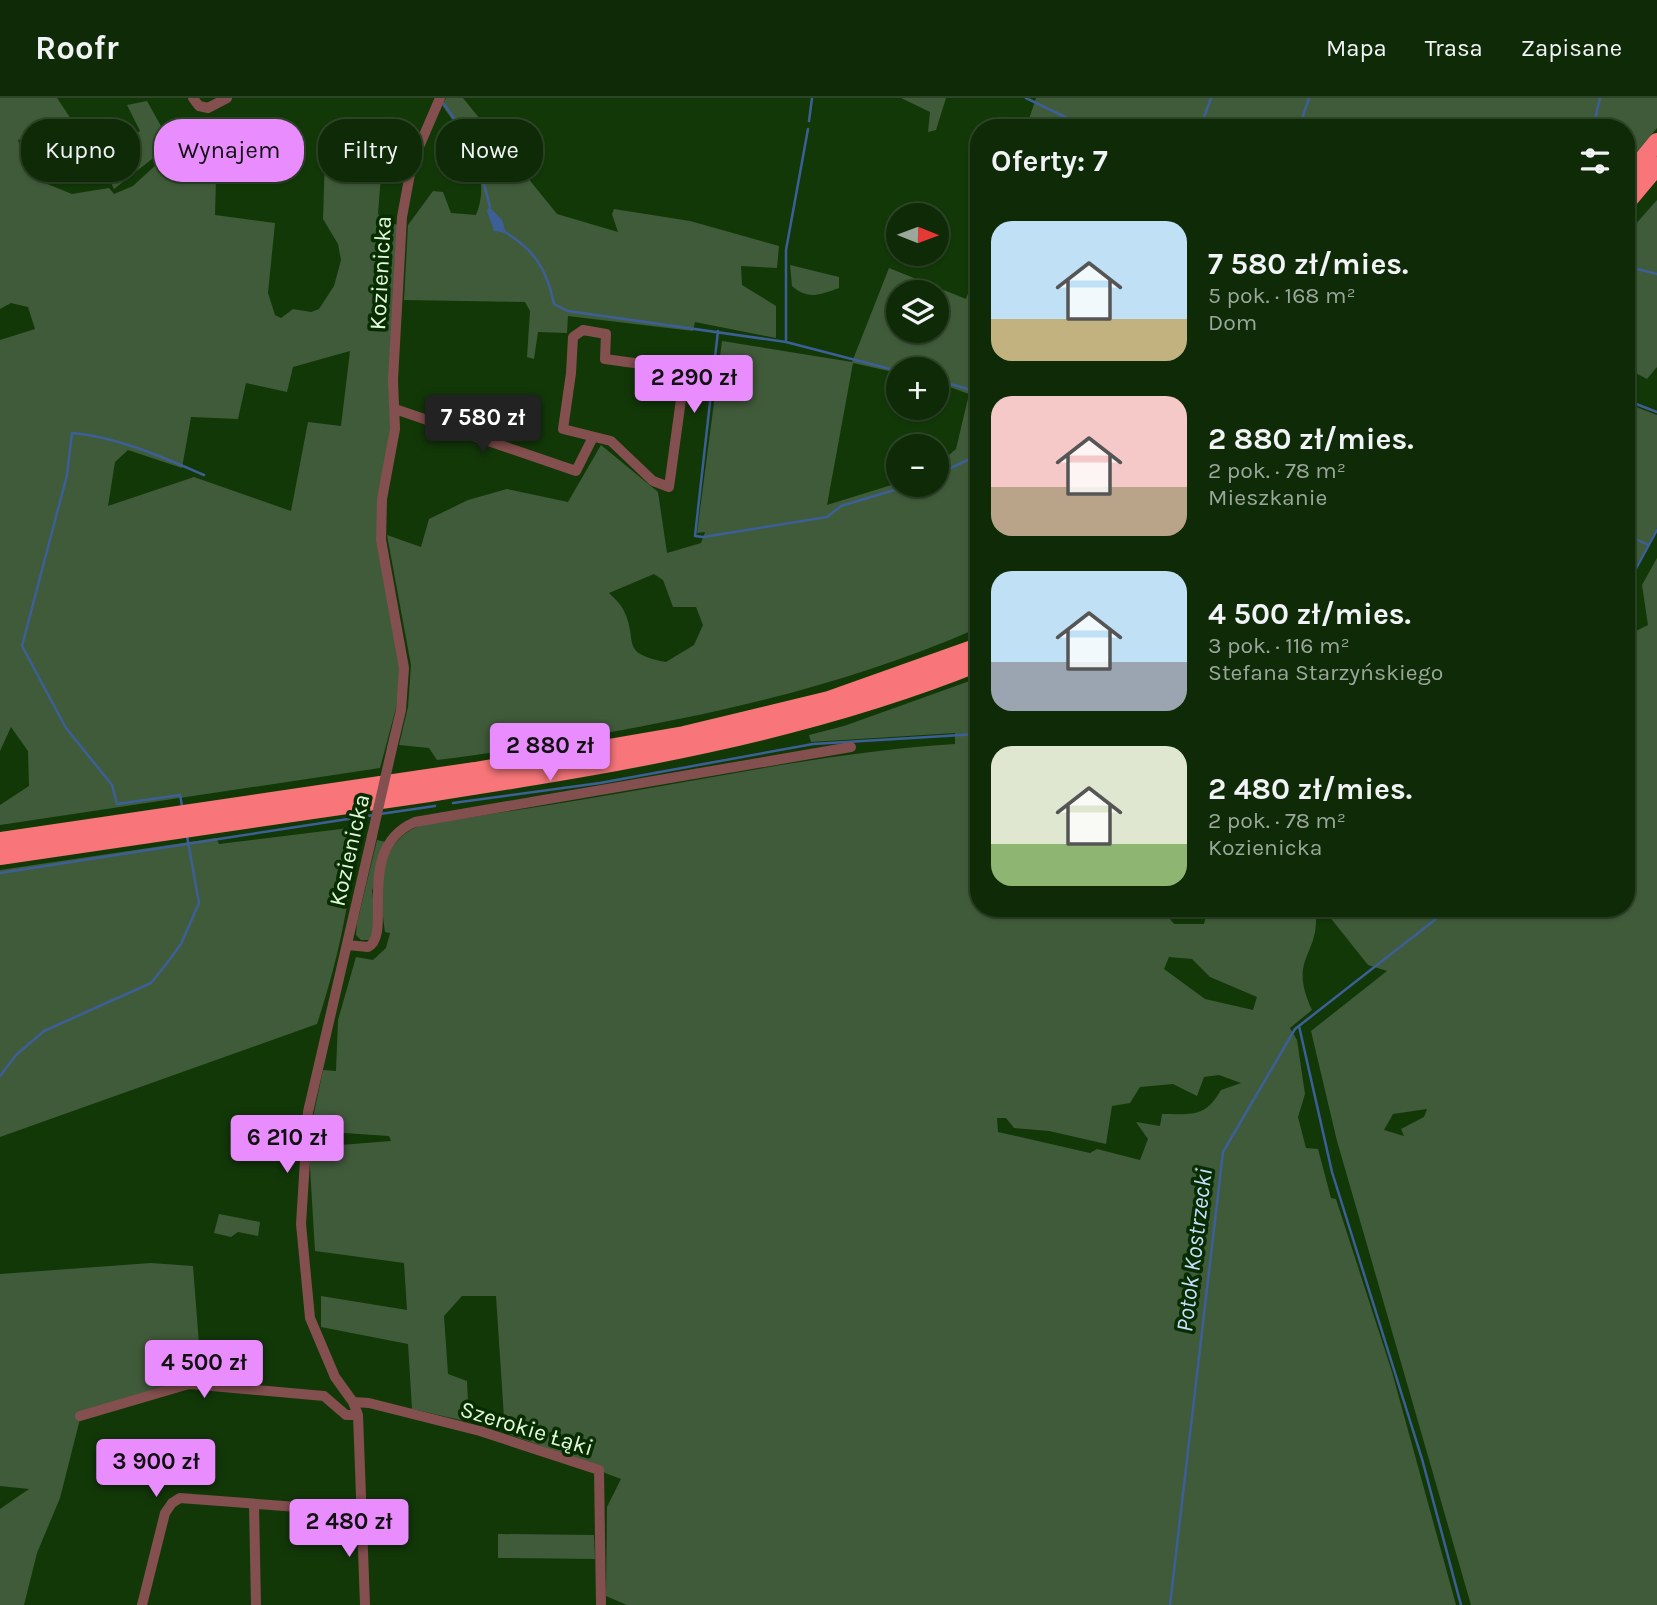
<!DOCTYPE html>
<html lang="pl">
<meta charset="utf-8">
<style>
body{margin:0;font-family:Karla,sans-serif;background:#1c3614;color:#f1f3f6;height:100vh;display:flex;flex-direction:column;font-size:26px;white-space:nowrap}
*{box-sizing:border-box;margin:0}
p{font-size:23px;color:#9ba79b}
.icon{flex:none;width:38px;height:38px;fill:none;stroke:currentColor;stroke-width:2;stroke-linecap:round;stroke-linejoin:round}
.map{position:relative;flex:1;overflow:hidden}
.side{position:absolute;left:970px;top:21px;width:665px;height:798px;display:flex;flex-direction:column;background:#0e2a06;border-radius:28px;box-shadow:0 2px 5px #0004,0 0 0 2px #2e4628}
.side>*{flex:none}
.hud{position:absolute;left:21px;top:21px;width:665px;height:63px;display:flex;gap:14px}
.needle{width:46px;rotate:91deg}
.controls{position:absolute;left:886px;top:105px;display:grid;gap:14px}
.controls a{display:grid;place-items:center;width:63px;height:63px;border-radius:50%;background:#0e2a06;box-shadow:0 2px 5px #0004,0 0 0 2px #2e4628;font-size:35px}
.price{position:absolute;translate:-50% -60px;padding:0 16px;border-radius:7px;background:#e98dfe;color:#111;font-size:23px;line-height:46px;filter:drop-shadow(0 2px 4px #0008)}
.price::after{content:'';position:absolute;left:50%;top:42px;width:21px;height:16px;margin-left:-10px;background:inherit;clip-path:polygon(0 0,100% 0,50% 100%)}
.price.active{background:#222;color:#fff}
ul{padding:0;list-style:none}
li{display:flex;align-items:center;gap:21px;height:175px;padding:0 21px}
li span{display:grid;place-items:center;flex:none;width:196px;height:140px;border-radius:21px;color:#555}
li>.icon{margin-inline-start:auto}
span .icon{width:84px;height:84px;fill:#fffc;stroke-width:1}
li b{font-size:30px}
h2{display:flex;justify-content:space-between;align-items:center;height:84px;padding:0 21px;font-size:30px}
.chip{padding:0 24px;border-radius:28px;background:#0e2a06;box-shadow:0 2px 5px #0004,0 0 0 2px #2e4628;font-size:24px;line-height:63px}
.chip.active{background:#e98dfe;color:#111}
header{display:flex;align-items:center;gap:42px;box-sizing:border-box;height:98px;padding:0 35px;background:#0e2a06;border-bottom:2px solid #2e4628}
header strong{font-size:33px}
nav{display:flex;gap:38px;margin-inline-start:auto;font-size:24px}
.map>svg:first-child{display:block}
</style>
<header>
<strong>Roofr</strong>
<nav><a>Mapa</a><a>Trasa</a><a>Zapisane</a></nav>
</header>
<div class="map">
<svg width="1657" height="1507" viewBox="0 0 1657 1507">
<rect width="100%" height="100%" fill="#123808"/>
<!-- green -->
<path fill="#405b3a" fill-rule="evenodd" d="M0,0H57L75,27L18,42L30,79L72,96L109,90L114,96L133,88L206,21L217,43L215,117L275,125L268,195L275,217L281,220L293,211L311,214L319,211L334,188L341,162L338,146L323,121L325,58L382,64L378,116L384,123L398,127L391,326L377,421L378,445L397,543L400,578L396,610L380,670L0,727V707L29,688L28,653L11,629L0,653V242L35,231L28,209L11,205L0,211ZM350,253L341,328L308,324L291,413L194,379L108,408L115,364L128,352L182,370L191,319L238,321L246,285L287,294L293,269Z
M446,0H463L557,116L618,134L612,116L614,111L690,123L779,148L777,170L741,168L742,187L776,208V240L695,224L693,233L568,218L567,235L538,234L534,261L527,259L530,213L525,204L404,202L408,127L433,93L443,94L451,115L476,117C493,76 465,40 442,7Z
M901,0H946L936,32L928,34L930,14Z
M1036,0H1657V30L1626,67V30H1026Z
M147,3L171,46L114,91L100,61L140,33L127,7Z
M1657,102V269L1647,281L1626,270V137Z
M790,167L839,179V190C820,197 808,202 792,188Z
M978,167V530C855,584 727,614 594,637C542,646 490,656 437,662L429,650L399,647L408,609L411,567L387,437L421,449L429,421L468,402L507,391L568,404L601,347L658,394L667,455L701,445L705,434L697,435L722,243L852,264L889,170L966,201ZM898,194H936V233H898ZM853,265L898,275V271H936V284L969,296L956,351L936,368V387L898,385L827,407ZM654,476L663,482L673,509H696L703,527L694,547L666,564C618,555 639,544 624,513C621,506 614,500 609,495Z
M1626,305L1657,317V430L1626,487Z
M1657,460V1507H1471L1337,1043L1311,933L1387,873L1368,867L1329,818L1316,817C1318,860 1288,860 1312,912L1290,930L1297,942L1305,996L1298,1019L1306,1050L1318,1051L1331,1100L1336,1101L1392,1274L1456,1507H627L606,1498L607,1409L621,1381L605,1375L600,1369L505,1335L496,1198H462L444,1218L448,1276L467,1283L469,1324L412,1311L408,1246L321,1229V1198L407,1212L404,1165L315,1153L309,1053L315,1049L391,1043L389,1038L315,1033L312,1024L323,972L336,973L338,922L356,859L373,862L386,850L390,835L385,834C379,793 376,744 421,727C490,716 559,706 627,694C737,675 844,653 955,646V635L811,644L809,637L844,628L978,580V810H1161L1174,826H1204L1208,810H1626V576L1629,573L1626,570V538L1648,527L1642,487ZM1169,859L1192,861L1210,879L1257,899L1253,912L1205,901L1164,871ZM1219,977L1241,985L1221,992C1205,1020 1192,1016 1162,1016L1160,1028L1136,1024L1148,1041L1140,1062L1097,1051L1090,1055L998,1034L997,1020H1006L1014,1030L1049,1033L1106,1046L1112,1008L1130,1005L1140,989L1173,986L1197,998L1204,979ZM1427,1011L1424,1019L1401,1031L1404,1038L1384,1032L1393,1016Z
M357,729C351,799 339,860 317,926L0,1039V772L216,740L219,746Z
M377,742L386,744L372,793L378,833L372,842H361L356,837L357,825Z
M219,1116L260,1124L258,1138L238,1134L231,1139L214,1135Z
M151,1165L193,1168L202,1285L80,1321L60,1400L37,1455L24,1507H0V1411L29,1391L0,1388V1176Z
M498,1436L594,1437L595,1461L498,1460Z"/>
<!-- water -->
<path fill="#3d5f97" d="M489,109L502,122L506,135L494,133L487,113Z"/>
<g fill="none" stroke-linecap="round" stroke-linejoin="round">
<!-- stream -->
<path stroke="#3d5f97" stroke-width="2.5" d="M1026,0L1088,30
M444,6L475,51L490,109
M809,23L812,0
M1200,30L1211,0
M1299,30L1309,0
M1593,30L1600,0
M503,133C534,151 547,171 554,206L568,213L786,244L898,273
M1626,168L1657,176
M718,233L695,438L703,439L827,419L841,408L911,387
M786,242V152L808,31
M936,282L978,294
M1626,302L1657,314
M936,377L978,357
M1626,436L1648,447
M1626,489L1657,432
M453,705L600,685L813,646L978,636
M182,708L180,697L117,706L112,687L66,630L22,548L67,377L72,335C118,339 162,359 204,377
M380,716L435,708
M0,775L374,717
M1299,928L1332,1074L1422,1361L1461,1507
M0,978L16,957L44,933L151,885L167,865L181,846L199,805L187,738
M1170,1507L1223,1054L1295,931L1450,810"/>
<!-- street -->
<path stroke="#844f4f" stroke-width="10" d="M193,0L199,8L208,10L227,0
M583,232L606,236L605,261L685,272L669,389L653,383L611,343L563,331L571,275L573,239Z
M395,311L576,373L593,339
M392,650L401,612L404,570L381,442L382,401L395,331L393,282L402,119L412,65L440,0
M347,847L368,849C394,837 353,750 415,724L851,649
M353,1304L369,1305L480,1333L599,1372L601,1507
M80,1318L189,1286L324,1298L346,1317H358
M254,1406L256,1507
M142,1507L165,1415L172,1405L180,1400L363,1414
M365,1507L358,1317L353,1304L335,1279L310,1220L301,1126L308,1014L372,738"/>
<!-- highway -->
<path stroke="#f8767a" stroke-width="18" d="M1626,82L1657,44
M1626,105L1657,68
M0,743L475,673L684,637L829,602L978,549
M0,758C143,737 286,716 429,695C616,666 802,636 978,565"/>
<!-- street-bridge -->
<path stroke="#844f4f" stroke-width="10" d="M372,738L392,650"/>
</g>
<g text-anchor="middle" stroke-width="7" stroke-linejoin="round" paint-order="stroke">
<!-- street labels -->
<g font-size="23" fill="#e3f9de" stroke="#072d00">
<text transform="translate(380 175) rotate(-87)" y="8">Kozienicka</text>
<text transform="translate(349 752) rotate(-77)" y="8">Kozienicka</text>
<text transform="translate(527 1330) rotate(17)" y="8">Szerokie Łąki</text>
</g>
<!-- water labels -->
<g font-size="24" font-style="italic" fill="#c8ddff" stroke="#072d00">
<text transform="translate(1194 1152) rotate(-83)" y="8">Potok Kostrzecki</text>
</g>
</g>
</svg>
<div class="controls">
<a><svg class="needle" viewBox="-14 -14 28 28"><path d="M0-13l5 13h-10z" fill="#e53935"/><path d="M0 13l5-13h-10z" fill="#9ba79b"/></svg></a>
<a><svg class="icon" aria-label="layers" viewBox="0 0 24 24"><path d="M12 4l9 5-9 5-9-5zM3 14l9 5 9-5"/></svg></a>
<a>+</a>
<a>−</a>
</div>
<b class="price" style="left:694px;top:317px">2 290 zł</b>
<b class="price active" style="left:483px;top:357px">7 580 zł</b>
<b class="price" style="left:550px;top:685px">2 880 zł</b>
<b class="price" style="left:287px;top:1077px">6 210 zł</b>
<b class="price" style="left:204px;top:1302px">4 500 zł</b>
<b class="price" style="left:156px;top:1401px">3 900 zł</b>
<b class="price" style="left:349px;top:1461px">2 480 zł</b>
<div class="hud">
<a class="chip">Kupno</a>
<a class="chip active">Wynajem</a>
<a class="chip">Filtry</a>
<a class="chip">Nowe</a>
</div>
<section class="side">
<h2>Oferty: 7<svg class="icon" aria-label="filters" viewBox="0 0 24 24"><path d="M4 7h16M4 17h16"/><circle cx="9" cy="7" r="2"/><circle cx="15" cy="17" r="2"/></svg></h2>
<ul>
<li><span style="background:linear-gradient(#bfe0f5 70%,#c2b280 0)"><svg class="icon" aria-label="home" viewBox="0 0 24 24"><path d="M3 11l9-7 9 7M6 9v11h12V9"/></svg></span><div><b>7 580 zł/mies.</b><p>5 pok. · 168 m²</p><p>Dom</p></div></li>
<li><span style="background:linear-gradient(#f6c9c9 65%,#b9a48a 0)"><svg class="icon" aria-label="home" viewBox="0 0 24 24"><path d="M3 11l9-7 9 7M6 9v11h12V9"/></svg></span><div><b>2 880 zł/mies.</b><p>2 pok. · 78 m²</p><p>Mieszkanie</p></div></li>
<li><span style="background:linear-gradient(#bfe0f5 65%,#9aa5b1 0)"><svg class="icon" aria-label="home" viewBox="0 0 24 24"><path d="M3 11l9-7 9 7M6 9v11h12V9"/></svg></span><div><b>4 500 zł/mies.</b><p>3 pok. · 116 m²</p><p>Stefana Starzyńskiego</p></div></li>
<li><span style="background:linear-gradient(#dfe7d0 70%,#8fb573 0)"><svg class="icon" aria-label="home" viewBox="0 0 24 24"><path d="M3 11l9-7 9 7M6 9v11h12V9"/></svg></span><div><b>2 480 zł/mies.</b><p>2 pok. · 78 m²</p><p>Kozienicka</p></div></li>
</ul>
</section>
</div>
